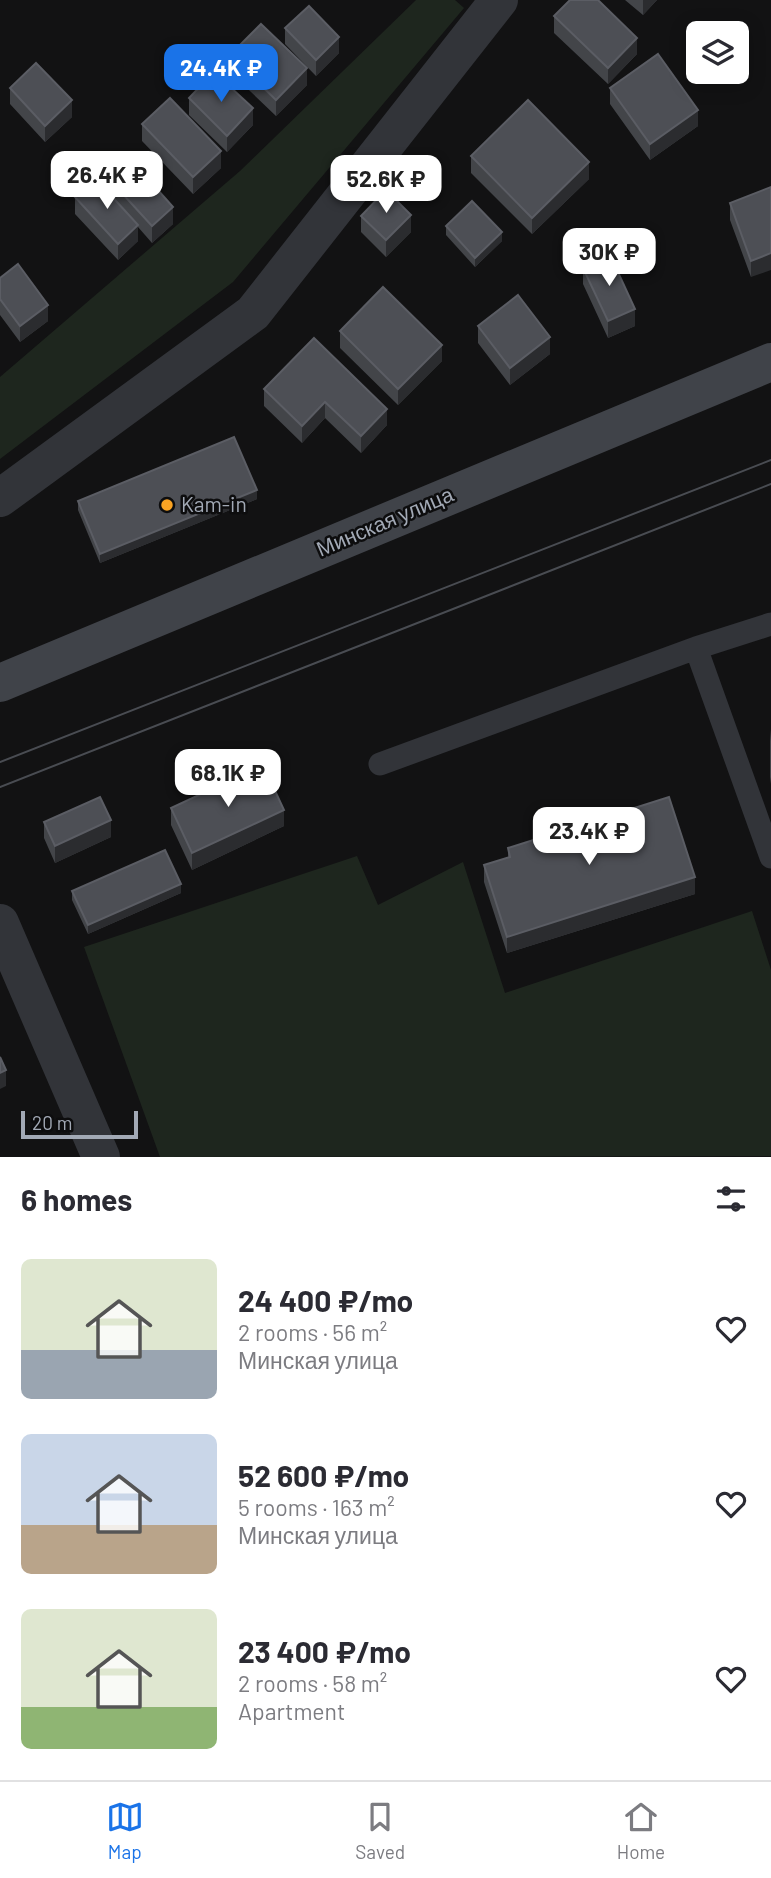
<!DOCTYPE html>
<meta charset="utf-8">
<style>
body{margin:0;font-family:Barlow,sans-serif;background:#f2f2f3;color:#2b2b33;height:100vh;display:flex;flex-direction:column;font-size:26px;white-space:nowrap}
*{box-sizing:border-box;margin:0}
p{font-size:23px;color:#7c7c81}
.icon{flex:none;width:38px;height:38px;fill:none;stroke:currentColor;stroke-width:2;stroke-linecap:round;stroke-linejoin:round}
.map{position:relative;height:1157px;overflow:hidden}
.side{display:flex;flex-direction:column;background:#fff;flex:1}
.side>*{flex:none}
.buttons{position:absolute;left:686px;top:21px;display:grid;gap:14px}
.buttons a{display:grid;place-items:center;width:63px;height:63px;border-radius:10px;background:#fff;box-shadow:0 4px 18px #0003;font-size:35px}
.scale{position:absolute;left:21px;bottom:18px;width:117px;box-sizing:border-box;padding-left:7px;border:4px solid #a2a9b5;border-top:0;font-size:19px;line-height:24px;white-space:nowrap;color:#a2a9b5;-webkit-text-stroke:5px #0d0d0e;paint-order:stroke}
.price{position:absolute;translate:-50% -60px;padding:0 16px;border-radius:14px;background:#fff;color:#222;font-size:23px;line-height:46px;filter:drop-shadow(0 2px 4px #0008)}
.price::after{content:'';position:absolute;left:50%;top:42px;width:21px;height:16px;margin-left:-10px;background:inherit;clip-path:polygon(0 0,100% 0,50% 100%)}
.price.on{background:#1a73e8;color:#fff}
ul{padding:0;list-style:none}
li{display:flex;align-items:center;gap:21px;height:175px;padding:0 21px}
li span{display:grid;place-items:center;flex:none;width:196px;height:140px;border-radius:10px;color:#555}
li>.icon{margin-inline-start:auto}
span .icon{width:84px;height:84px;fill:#fffc;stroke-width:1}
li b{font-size:30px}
h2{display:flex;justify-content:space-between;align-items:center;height:84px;padding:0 21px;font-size:30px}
.dock{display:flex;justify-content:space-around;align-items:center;height:98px;border-top:2px solid #e1e1e2;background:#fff;font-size:19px;color:#7c7c81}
.dock a{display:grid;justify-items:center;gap:4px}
.dock .on{color:#1a73e8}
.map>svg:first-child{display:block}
</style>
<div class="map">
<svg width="771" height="1157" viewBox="0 0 771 1157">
<rect width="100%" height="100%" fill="#121213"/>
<!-- green -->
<path fill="#1e261e" d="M416,0H455L464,8L233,282L0,459V377L240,171Z
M357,856L378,905L463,862L505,993L752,911L771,970V1156L160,1157L84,947Z"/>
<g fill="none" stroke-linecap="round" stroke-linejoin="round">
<!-- service -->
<path stroke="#323439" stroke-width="23" d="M696,648L771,857
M380,764L696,648L771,624"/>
<!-- minor -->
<path stroke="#323439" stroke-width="38" d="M0,498L253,313L499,0"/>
<!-- tertiary -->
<path stroke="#323439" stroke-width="38" d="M0,923L101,1157"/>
<!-- secondary -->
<path stroke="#404349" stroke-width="38" d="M0,683L771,362"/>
<!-- tram -->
<path stroke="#494c52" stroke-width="2" d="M0,762L771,460
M0,787L771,484"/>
</g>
<!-- wall -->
<path fill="#434549" d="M625,0H657L643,15Z
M554,16L637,54L608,84L554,33Z
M285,28L339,53L316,76L285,44Z
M230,55L307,85L276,116L230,72Z
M10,88L72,117L45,142L10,104Z
M610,88L698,126L650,160L610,104Z
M189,98L253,125L227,152L189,115Z
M142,124L221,168L193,194L142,141Z
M471,156L589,179L532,234L471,173Z
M110,180L173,224L152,243L138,227V241L118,260L75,214V197L110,195Z
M771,187L751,277L730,220V203Z
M361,216L411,232L386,257L361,232Z
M446,226L502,241L475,267L446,235Z
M583,268L635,326L608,338L583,284Z
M0,278L48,321L20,342L0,315Z
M478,326L550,354L510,385L478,343Z
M340,331L442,361L398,405L340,348Z
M314,338L387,425L361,453L325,418L302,443L264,406V389Z
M257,499L100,563L78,510V501Z
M771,729V784L770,777V741Z
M171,808L284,826L192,870L171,825Z
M44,822L111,837L55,863L44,838Z
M508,848L695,894L507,953L484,882V865L508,858Z
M72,891L181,893L88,934L72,900Z"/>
<!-- shaded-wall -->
<path fill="#2b2c2f" d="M643,0H657L643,15Z
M339,37V53L316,76V60Z
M637,38V54L608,84V68Z
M307,68V85L276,116V100Z
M72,100V117L45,142V126Z
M253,108V125L227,152V136Z
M698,110V126L650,160V144Z
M221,151V168L193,194V177Z
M589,162V179L532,234V218Z
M173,207V224L152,243V226Z
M411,215V232L386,257V240Z
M138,225V241L118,260V244Z
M502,232V241L475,267V258Z
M771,253V270L751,277V261Z
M48,305V321L20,342V326Z
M635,309V326L608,338V321Z
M550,337V354L510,385V368Z
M442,345V361L398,405V389Z
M325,402V418L302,443V426Z
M387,409V425L361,453V436Z
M257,490V499L100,563V554Z
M284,810V826L192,870V853Z
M111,820V837L55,863V846Z
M695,877V894L507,953V937Z
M181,884V893L88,934V925Z
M6,1070V1086L0,1089V1073Z"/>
<!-- building -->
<path fill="#4d4f55" stroke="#5b5d64" stroke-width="2" d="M570,0H598L637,38L608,68L554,16Z
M309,6L339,37L316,60L285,28Z
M261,24L307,68L276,100L230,55Z
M658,54L698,110L650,144L610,88Z
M36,63L72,100L45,126L10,88Z
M214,72L253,108L227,136L189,98Z
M170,98L221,151L193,177L142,124Z
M528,100L589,162L532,218L471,156Z
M132,161L173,207L152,226L110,180Z
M96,179L138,225L118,244L75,197Z
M771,187V253L751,261L730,203Z
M386,190L411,215L386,240L361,216Z
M472,201L502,232L475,258L446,226Z
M610,255L635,309L608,321L583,268Z
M18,264L48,305L20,326L0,299V278Z
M383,287L442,345L398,389L340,331Z
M518,295L550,337L510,368L478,326Z
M314,338L387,409L361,436L325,402L302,426L264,389Z
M234,437L257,490L100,554L78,501Z
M263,765L284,810L192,853L171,808Z
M100,797L111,820L55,846L44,822Z
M669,797L695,877L507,937L484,865L510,857L508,848Z
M165,850L181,884L88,925L72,891Z
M0,1057L6,1070L0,1073Z"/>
<!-- markers -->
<circle fill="#faa323" stroke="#0d0d0e" stroke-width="2.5" cx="167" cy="505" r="7"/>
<g text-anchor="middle" stroke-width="5" stroke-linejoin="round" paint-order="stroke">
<!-- poi labels -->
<g font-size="21" fill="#a2a9b5" stroke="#0d0d0e" text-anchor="start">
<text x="181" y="512">Kam-in</text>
</g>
<!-- street labels -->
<g font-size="21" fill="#a2a9b5" stroke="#0d0d0e">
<text transform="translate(385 522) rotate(-23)" y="7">Минская улица</text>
</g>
</g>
</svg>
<div class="buttons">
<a><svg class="icon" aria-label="layers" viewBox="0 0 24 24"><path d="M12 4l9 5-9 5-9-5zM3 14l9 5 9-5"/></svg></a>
</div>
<div class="scale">20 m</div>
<b class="price on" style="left:221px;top:104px">24.4K ₽</b>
<b class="price" style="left:107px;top:211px">26.4K ₽</b>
<b class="price" style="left:386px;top:215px">52.6K ₽</b>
<b class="price" style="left:609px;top:288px">30K ₽</b>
<b class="price" style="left:228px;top:809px">68.1K ₽</b>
<b class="price" style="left:589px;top:867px">23.4K ₽</b>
</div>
<section class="side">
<h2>6 homes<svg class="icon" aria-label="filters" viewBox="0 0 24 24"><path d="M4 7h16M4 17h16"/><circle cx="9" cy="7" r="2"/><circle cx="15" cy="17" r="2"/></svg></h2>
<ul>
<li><span style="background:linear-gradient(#dfe7d0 65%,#9aa5b1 0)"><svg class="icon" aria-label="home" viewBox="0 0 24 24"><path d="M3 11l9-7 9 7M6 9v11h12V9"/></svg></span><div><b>24 400 ₽/mo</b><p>2 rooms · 56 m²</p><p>Минская улица</p></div><svg class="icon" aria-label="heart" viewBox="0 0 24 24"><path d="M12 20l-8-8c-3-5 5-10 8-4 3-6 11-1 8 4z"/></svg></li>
<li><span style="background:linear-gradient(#c9d6e8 65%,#b9a48a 0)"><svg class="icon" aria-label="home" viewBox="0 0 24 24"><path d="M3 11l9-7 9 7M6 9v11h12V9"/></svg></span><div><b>52 600 ₽/mo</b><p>5 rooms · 163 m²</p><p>Минская улица</p></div><svg class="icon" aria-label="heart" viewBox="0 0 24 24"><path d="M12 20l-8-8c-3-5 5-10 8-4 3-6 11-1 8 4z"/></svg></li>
<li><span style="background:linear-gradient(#dfe7d0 70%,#8fb573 0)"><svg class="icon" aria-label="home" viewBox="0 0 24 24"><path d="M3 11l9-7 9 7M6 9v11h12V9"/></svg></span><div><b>23 400 ₽/mo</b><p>2 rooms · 58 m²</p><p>Apartment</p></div><svg class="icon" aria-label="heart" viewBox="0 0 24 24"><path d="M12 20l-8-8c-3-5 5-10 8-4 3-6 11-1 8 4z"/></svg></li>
</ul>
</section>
<nav class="dock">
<a class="on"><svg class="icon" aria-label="map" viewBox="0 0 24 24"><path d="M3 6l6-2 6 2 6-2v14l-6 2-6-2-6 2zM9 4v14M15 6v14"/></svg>Map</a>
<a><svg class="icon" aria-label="saved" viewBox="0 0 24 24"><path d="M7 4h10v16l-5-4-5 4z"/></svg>Saved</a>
<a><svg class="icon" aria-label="home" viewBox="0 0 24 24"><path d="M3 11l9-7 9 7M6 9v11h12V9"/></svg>Home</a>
</nav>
